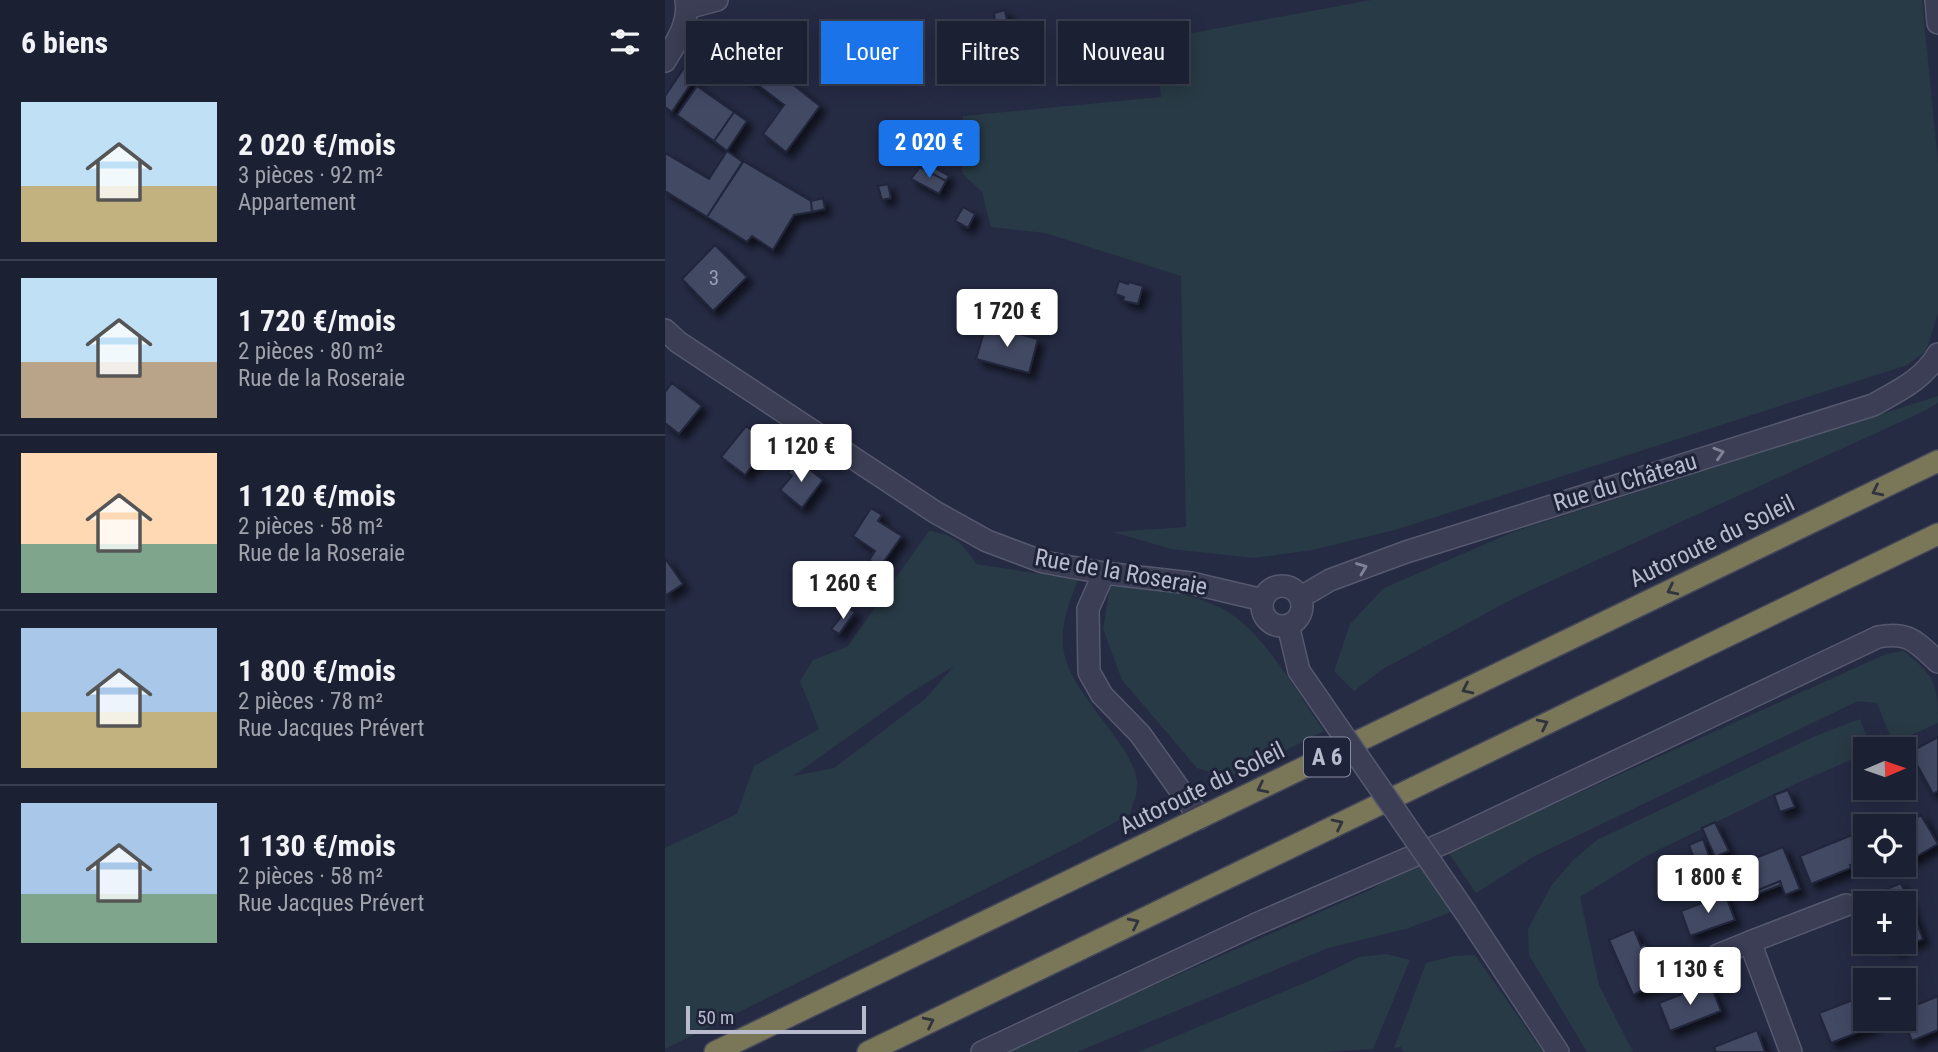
<!DOCTYPE html>
<html lang="fr">
<meta charset="utf-8">
<style>
body{margin:0;font-family:"Roboto Condensed",sans-serif;background:#292d3f;color:#f1f3f6;height:100vh;display:flex;flex-direction:column;font-size:26px;white-space:nowrap}
*{box-sizing:border-box;margin:0}
p{font-size:23px;color:#a0a3ac}
.icon{flex:none;width:38px;height:38px;fill:none;stroke:currentColor;stroke-width:2;stroke-linecap:round;stroke-linejoin:round}
.map{position:relative;flex:1;overflow:hidden}
.drawer{display:flex;flex-direction:column;background:#1c2033;width:665px}
.drawer>*{flex:none}
.hud{position:absolute;left:21px;top:21px;width:665px;height:63px;display:flex;gap:14px}
.needle{width:46px;rotate:88deg}
.tools{position:absolute;left:1188px;top:737px;display:grid;gap:14px}
.tools a{display:grid;place-items:center;width:63px;height:63px;border-radius:0px;background:#1c2033;box-shadow:0 4px 18px #0003,0 0 0 2px #3a3e4e;font-size:35px}
.scale{position:absolute;left:21px;bottom:18px;width:180px;box-sizing:border-box;padding-left:7px;border:4px solid #b8bbcd;border-top:0;font-size:19px;line-height:24px;white-space:nowrap;color:#b8bbcd;-webkit-text-stroke:5px #1f2339;paint-order:stroke}
.price{position:absolute;translate:-50% -60px;padding:0 16px;border-radius:7px;background:#fff;color:#222;font-size:23px;line-height:46px;filter:drop-shadow(0 2px 4px #0008)}
.price::after{content:'';position:absolute;left:50%;top:42px;width:21px;height:16px;margin-left:-10px;background:inherit;clip-path:polygon(0 0,100% 0,50% 100%)}
.price.current{background:#1a73e8;color:#fff}
ul{padding:0;list-style:none}
li{display:flex;align-items:center;gap:21px;height:175px;padding:0 21px}
li+li{border-top:2px solid #3a3e4e}
li span{display:grid;place-items:center;flex:none;width:196px;height:140px;border-radius:0px;color:#555}
li>.icon{margin-inline-start:auto}
span .icon{width:84px;height:84px;fill:#fffc;stroke-width:1}
li b{font-size:30px}
h2{display:flex;justify-content:space-between;align-items:center;height:84px;padding:0 21px;font-size:30px}
.tag{padding:0 24px;border-radius:0px;background:#1c2033;box-shadow:0 4px 18px #0003,0 0 0 2px #3a3e4e;font-size:24px;line-height:63px}
.tag.current{background:#1a73e8;color:#fff}
main{display:flex;flex:1;min-height:0}
.map>svg:first-child{display:block}
</style>
<main>
<section class="drawer">
<h2>6 biens<svg class="icon" aria-label="filters" viewBox="0 0 24 24"><path d="M4 7h16M4 17h16"/><circle cx="9" cy="7" r="2"/><circle cx="15" cy="17" r="2"/></svg></h2>
<ul>
<li><span style="background:linear-gradient(#bfe0f5 60%,#c2b280 0)"><svg class="icon" aria-label="home" viewBox="0 0 24 24"><path d="M3 11l9-7 9 7M6 9v11h12V9"/></svg></span><div><b>2 020 €/mois</b><p>3 pièces · 92 m²</p><p>Appartement</p></div></li>
<li><span style="background:linear-gradient(#bfe0f5 60%,#b9a48a 0)"><svg class="icon" aria-label="home" viewBox="0 0 24 24"><path d="M3 11l9-7 9 7M6 9v11h12V9"/></svg></span><div><b>1 720 €/mois</b><p>2 pièces · 80 m²</p><p>Rue de la Roseraie</p></div></li>
<li><span style="background:linear-gradient(#ffd9b3 65%,#7fa58c 0)"><svg class="icon" aria-label="home" viewBox="0 0 24 24"><path d="M3 11l9-7 9 7M6 9v11h12V9"/></svg></span><div><b>1 120 €/mois</b><p>2 pièces · 58 m²</p><p>Rue de la Roseraie</p></div></li>
<li><span style="background:linear-gradient(#a9c7e8 60%,#c2b280 0)"><svg class="icon" aria-label="home" viewBox="0 0 24 24"><path d="M3 11l9-7 9 7M6 9v11h12V9"/></svg></span><div><b>1 800 €/mois</b><p>2 pièces · 78 m²</p><p>Rue Jacques Prévert</p></div></li>
<li><span style="background:linear-gradient(#a9c7e8 65%,#7fa58c 0)"><svg class="icon" aria-label="home" viewBox="0 0 24 24"><path d="M3 11l9-7 9 7M6 9v11h12V9"/></svg></span><div><b>1 130 €/mois</b><p>2 pièces · 58 m²</p><p>Rue Jacques Prévert</p></div></li>
</ul>
</section>
<div class="map">
<svg width="1273" height="1052" viewBox="0 0 1273 1052">
<defs>
<filter id="shadow"><feDropShadow dx="6" dy="6" stdDeviation="3.5" flood-color="#0009"/></filter>
</defs>
<rect width="100%" height="100%" fill="#262b44"/>
<!-- green -->
<path fill="#283a45" fill-rule="evenodd" d="M706,0H1257L1273,162V313L1261,351L1242,365L730,530L647,550L589,558L506,549L448,532L521,527L516,276L380,233L326,227L317,192L297,173L298,116L496,97L490,40Z
M1273,396V403L1255,413L851,597L718,669L689,691L669,671L685,624L719,588L848,532Z
M264,531C290,535 297,542 311,564L413,580C404,603 394,627 399,653C407,697 476,751 472,788C472,796 467,805 465,814L414,842L0,1049V848L72,814L89,766L154,729L135,681L148,660L182,647ZM289,666L260,699L169,768L128,776L245,693Z
M484,586C508,592 534,597 556,608C598,629 632,693 659,731L574,774L558,776L532,768L457,680L438,629L445,587Z
M1239,651C1270,677 1273,682 1273,723L1228,743L1212,703L1193,701L868,857L811,893L783,852L1221,654Z
M1195,719L1206,749H1200V754L1130,784L983,855L915,897L934,985L968,1052H922L864,955L863,929L886,886L908,860L932,840L1148,737Z
M755,861L789,911L741,929L663,948L412,1052H338L705,890Z
M722,954L745,960L708,1049L658,1052H473L649,979L694,957Z
M810,955L878,1052H739L736,1047L729,1048L761,963L788,956Z"/>
<!-- building -->
<path fill="#424864" stroke="#21253b" stroke-width="2" filter="url(#shadow)" d="M340,10L344,32L332,35L329,13Z
M58,20L87,42L99,29L127,50L111,71L155,106L121,152L98,134L119,105L64,63L61,68L36,48L40,42L37,40L46,28L49,31Z
M21,65L33,73L7,112L0,107V96Z
M32,86L69,112L49,141L12,115Z
M69,112L82,121L62,151L49,141Z
M62,151L78,162L42,217L0,191V153L44,179Z
M78,161L146,201L147,212L129,215L108,250L87,236L82,242L42,217Z
M259,162L284,176L281,181L255,167Z
M255,167L281,181L274,194L246,179Z
M223,184L226,198L217,200L213,186Z
M158,198L160,209L147,212L146,201Z
M298,207L310,214L303,228L290,221Z
M50,245L82,277L48,311L17,279Z
M454,281L463,284L464,282L478,286L473,304L458,301L459,297L450,294Z
M321,325L373,339L364,373L311,359Z
M7,383L37,406L14,434L0,423V392Z
M81,426L105,443L80,475L56,457Z
M133,460L158,480L137,508L115,490L127,476L123,473Z
M206,508L217,515L213,521L237,536L215,567L204,560L210,551L188,536Z
M0,558L18,584L0,596Z
M183,608L190,612L174,634L166,629Z
M1273,737V791L1268,794L1245,752Z
M1123,790L1130,807L1115,812L1109,795Z
M1256,815L1273,844L1244,861L1239,854V832L1249,826L1246,822Z
M1050,822L1064,851L1050,857L1037,828Z
M1187,835L1196,860L1185,865L1186,868L1146,884L1135,856Z
M1038,839L1044,856L1030,861L1024,845Z
M1118,847L1135,889L1120,895L1115,881L1081,895L1070,866Z
M1115,881L1116,885L1082,898L1081,895Z
M1236,883L1258,939L1229,951L1226,942H1239V903H1211L1208,895Z
M1060,894L1070,920L1025,936L1016,911Z
M969,929L976,946L980,944L996,982L968,995L944,940Z
M1045,983L1056,1011L1005,1031L994,1003Z
M1198,996L1200,1003V1018H1207L1209,1026L1166,1043L1154,1013Z
M1273,996V1030L1247,1041L1238,1018L1239,1010Z
M1092,1030L1100,1052H1051L1049,1047Z"/>
<g fill="none" stroke-linecap="round" stroke-linejoin="round">
<defs>
<path id="minor" d="M1271,0L1273,23
M22,8L52,0
M0,61C11,43 25,22 21,0
M0,330L13,342L270,512L322,541L378,562L439,573L526,583L598,600
M439,573L423,609L424,672L437,695L475,734L535,818
M597 606a20 20 0 1 1 40 0a20 20 0 1 1-40 0Z
M636,597L665,580L741,552L1208,405C1233,391 1259,379 1273,354
M623,625L634,671
M801,913L893,1052
M1053,955L1085,942
M317,1052L589,925L781,842L1213,637C1244,631 1251,642 1273,662
M1126,1052L1085,942L1181,905"/>
<path id="highway" d="M50,1052L1273,461
M203,1052L1273,534"/>
</defs>
<!-- minor casing -->
<use href="#minor" stroke="#56596e" stroke-width="24"/>
<!-- highway casing -->
<use href="#highway" stroke="#42465b" stroke-width="24"/>
<!-- minor -->
<use href="#minor" stroke="#3b3e54" stroke-width="21"/>
<!-- highway -->
<use href="#highway" stroke="#7a7658" stroke-width="21"/>
<defs>
<path id="minor-bridge" d="M634,671L801,913"/>
</defs>
<!-- minor-bridge casing -->
<use href="#minor-bridge" stroke="#56596e" stroke-width="24" stroke-linecap="butt"/>
<!-- minor-bridge -->
<use href="#minor-bridge" stroke="#3b3e54" stroke-width="21"/>
</g>
<!-- one-way arrows -->
<defs><path id="oneway-chevron" d="M-2-3.5L2.5 0L-2 3.5" fill="none" stroke-width="1.6" stroke-linecap="round" stroke-linejoin="round" transform="scale(1.75)"/></defs>
<g stroke="#808397">
<use href="#oneway-chevron" transform="translate(1054 453) rotate(-17)"/>
<use href="#oneway-chevron" transform="translate(697 568) rotate(-21)"/>
</g>
<g stroke="#31343f">
<use href="#oneway-chevron" transform="translate(1212 491) rotate(154)"/>
<use href="#oneway-chevron" transform="translate(1007 590) rotate(154)"/>
<use href="#oneway-chevron" transform="translate(802 689) rotate(154)"/>
<use href="#oneway-chevron" transform="translate(878 724) rotate(-26)"/>
<use href="#oneway-chevron" transform="translate(597 788) rotate(154)"/>
<use href="#oneway-chevron" transform="translate(673 824) rotate(-26)"/>
<use href="#oneway-chevron" transform="translate(469 923) rotate(-26)"/>
<use href="#oneway-chevron" transform="translate(264 1022) rotate(-26)"/>
</g>
<g text-anchor="middle" stroke-width="6" stroke-linejoin="round" paint-order="stroke">
<!-- number labels -->
<g font-size="21" fill="#9a9eb3">
<text x="49" y="285">3</text>
</g>
<!-- shield labels -->
<rect fill="#1f2339" stroke="#8a8da1" stroke-width="2" x="639" y="737.5" width="46" height="39" rx="5"/>
<g font-size="23" font-weight="bold" fill="#b8bbcd">
<text x="662" y="765">A 6</text>
</g>
<!-- street labels -->
<g font-size="24" fill="#b8bbcd" stroke="#1f2339">
<text transform="translate(960 482) rotate(-17)" y="8">Rue du Château</text>
<text transform="translate(1047 541) rotate(-26)" y="8">Autoroute du Soleil</text>
<text transform="translate(456 572) rotate(10)" y="8">Rue de la Roseraie</text>
<text transform="translate(537 788) rotate(-26)" y="8">Autoroute du Soleil</text>
</g>
</g>
</svg>
<div class="tools">
<a><svg class="needle" viewBox="-14 -14 28 28"><path d="M0-13l5 13h-10z" fill="#e53935"/><path d="M0 13l5-13h-10z" fill="#a0a3ac"/></svg></a>
<a><svg class="icon" aria-label="locate" viewBox="0 0 24 24"><circle cx="12" cy="12" r="6"/><path d="M12 2v4M12 18v4M2 12h4M18 12h4"/></svg></a>
<a>+</a>
<a>−</a>
</div>
<div class="scale">50 m</div>
<b class="price current" style="left:264px;top:180px">2 020 €</b>
<b class="price" style="left:342px;top:349px">1 720 €</b>
<b class="price" style="left:136px;top:484px">1 120 €</b>
<b class="price" style="left:178px;top:621px">1 260 €</b>
<b class="price" style="left:1043px;top:915px">1 800 €</b>
<b class="price" style="left:1025px;top:1007px">1 130 €</b>
<div class="hud">
<a class="tag">Acheter</a>
<a class="tag current">Louer</a>
<a class="tag">Filtres</a>
<a class="tag">Nouveau</a>
</div>
</div>
</main>
